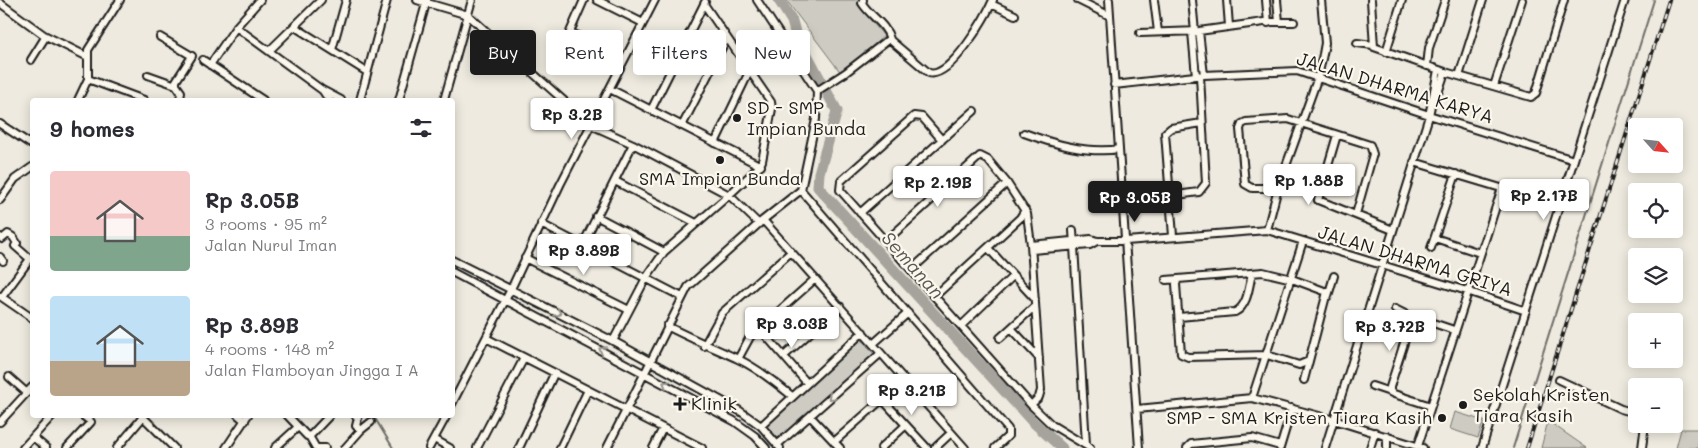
<!DOCTYPE html>
<meta charset="utf-8">
<style>
body{margin:0;font-family:Mali,sans-serif;background:#f7f7f7;color:#2b2b33;height:100vh;display:flex;flex-direction:column;font-size:19px;white-space:nowrap}
*{box-sizing:border-box;margin:0}
p{font-size:16px;color:#7c7c81}
.icon{flex:none;width:28px;height:28px;fill:none;stroke:currentColor;stroke-width:2;stroke-linecap:round;stroke-linejoin:round}
.map{position:relative;flex:1;overflow:hidden}
.drawer{position:absolute;left:30px;top:98px;width:425px;height:320px;display:flex;flex-direction:column;background:#fff;border-radius:5px;box-shadow:0 2px 12px #0003}
.drawer>*{flex:none}
.banner{position:absolute;left:470px;top:30px;width:475px;height:45px;display:flex;gap:10px}
.needle{width:32px;rotate:117deg}
.tools{position:absolute;left:1628px;top:118px;display:grid;gap:10px}
.tools a{display:grid;place-items:center;width:55px;height:55px;border-radius:5px;background:#fff;box-shadow:0 2px 12px #0003;font-size:25px}
.price{position:absolute;translate:-50% -42px;padding:0 11px;border-radius:5px;background:#fff;color:#222;font-size:16px;line-height:32px;filter:drop-shadow(0 1px 2px #0008)}
.price::after{content:'';position:absolute;left:50%;top:30px;width:15px;height:11px;margin-left:-8px;background:inherit;clip-path:polygon(0 0,100% 0,50% 100%)}
.price.selected{background:#1c1c1c;color:#fff}
ul{padding:0;list-style:none}
li{display:flex;align-items:center;gap:15px;height:125px;padding:0 20px}
li span{display:grid;place-items:center;flex:none;width:140px;height:100px;border-radius:5px;color:#555}
li>.icon{margin-inline-start:auto}
span .icon{width:60px;height:60px;fill:#fffc;stroke-width:1}
li b{font-size:21px}
h2{display:flex;justify-content:space-between;align-items:center;height:60px;padding:0 20px;font-size:21px}
.tag{padding:0 18px;border-radius:5px;background:#fff;box-shadow:0 2px 12px #0003;font-size:18px;line-height:45px}
.tag.selected{background:#1c1c1c;color:#fff}
.map>svg:first-child{display:block}
</style>
<div class="map">
<svg width="1698" height="448" viewBox="0 0 1698 448">
<rect width="100%" height="100%" fill="#eeeadf"/>
<filter id="ink" filterUnits="userSpaceOnUse"><feTurbulence type="fractalNoise" baseFrequency=".02" numOctaves="2"/><feDisplacementMap in="SourceGraphic" scale="10" xChannelSelector="R" yChannelSelector="G"/><feConvolveMatrix kernelMatrix="1 2 1 2 8 2 1 2 1" color-interpolation-filters="sRGB"/></filter>
<g filter="url(#ink)">
<!-- green -->
<path fill="#ceccc2" stroke="#75746f" d="M786,0H862L857,4L884,36L841,73Z
M861,339L874,354L779,439L766,425Z
M1455,412L1484,421L1478,438L1450,429Z
M1548,421L1587,448H1541Z
M1681,429H1698V448H1676Z"/>
<g fill="none" stroke-linecap="round" stroke-linejoin="round">
<!-- stream -->
<path stroke="#6f6d69" stroke-width="2" d="M373,415L393,448
M1513,448L1654,0"/>
<!-- river -->
<path stroke="#a6a39d" stroke-width="11" d="M779,0L792,21L795,32L837,111L819,173L818,187L1032,421L1062,448"/>
<defs>
<path id="minor" d="M417,0L468,15L591,125L633,144L729,195L759,224
M584,0L570,32L624,60
M597,0L643,23
M863,0L862,3C870,16 886,24 890,39
M1078,0L1110,16
M1109,0L1139,448
M1154,0L1158,32
M1192,0L1195,32
M1227,0L1229,26
M1266,0L1268,23
M1277,0L1279,22
M1371,0L1374,47L1445,72L1531,97L1536,93L1564,0
M0,3L44,35L86,56
M991,4L1015,15
M236,27L322,90L341,100
M295,27L367,72
M1199,31L1204,75
M1192,32L1196,76
M1140,33L1199,31L1264,22H1294
M160,37L192,56L176,81V85L181,92L180,100
M1357,43L1373,45
M332,50L346,0
M269,51L321,0
M1386,52L1402,0
M31,60L46,36
M203,60L263,100
M210,65L236,27L260,0
M1427,66L1429,48L1445,0
M148,75L176,85
M1459,76L1483,0
M88,79L144,100
M1114,85L1204,75L1297,71L1432,116L1574,160
M1494,86L1522,0
M610,89L761,166
M323,91L329,100
M817,91L845,73L889,39L929,73C950,79 986,17 993,0
M1434,96L1438,93L1445,72
M78,100L88,79V50L120,0
M360,100L387,0
M399,100L427,0
M444,100L472,0
M651,110L705,2
M0,124L32,145
M682,126L727,38
M1024,133C1054,144 1087,154 1119,149
M1337,135L1318,200L1393,230
M942,140L922,117L914,116L841,181L840,190L1031,405L1052,425L1090,448
M715,143L750,70
M1414,162L1521,194
M615,181L696,223
M1278,188H1252L1245,184L1240,129L1242,124L1246,122L1288,119L1370,145L1373,154L1356,214
M801,190L1008,429V436L995,448
M1169,196L1199,192L1206,183L1200,76
M0,200L15,179L32,167
M860,213L974,111
M596,216L664,252
M763,220L965,448
M541,224L682,297
M1073,230L1086,444
M1267,230L1278,188L1318,77L1323,54L1325,43L1321,0
M1173,236L1165,133L1171,128L1202,123
M0,237L2,239L8,234L13,237L17,243L15,246L30,259L2,297
M1435,238L1480,253
M886,241L980,156L988,160L1007,183L1027,214L1031,245L1041,390L1039,397L1031,405
M1031,245L1091,239L1097,241H1126L1267,230L1467,291L1526,311
M582,246L633,144
M988,248L1035,299
M1431,248L1456,174
M1032,250L1090,245L1097,241
M0,257L3,261
M525,258L629,310
M452,260L613,341L740,411L761,426L780,448
M911,270L1007,183
M452,272L734,421L755,436L766,448
M1263,272L1292,279L1327,292L1309,361L1299,365L1267,355L1188,357L1181,354L1176,284L1178,279Z
M1166,280L1178,279
M0,296L32,318
M935,296L1020,218L1025,210
M1328,296L1334,276
M1395,309L1415,319
M1179,317L1235,312C1248,306 1249,286 1252,273
M667,326C690,338 714,348 738,359C757,368 775,382 792,396
M961,326L1013,276
M1011,328L1039,358
M760,329L807,383
M486,338L702,448
M1000,338L1035,306
M613,341L646,278L664,252L729,195L759,167L762,161L772,109L771,102L704,4
M873,344L908,313
M704,346L722,313L791,252
M784,356L840,306
M738,359L750,337L815,279
M9,377L27,393
M1304,380L1309,361
M1559,380L1621,409L1636,413
M1372,386L1390,392
M1252,398L1303,241
M882,399L927,448
M452,404L511,289L560,185L655,0
M1431,406L1394,394L1390,392V387L1411,321L1418,318L1454,330
M1137,409L1252,398L1334,420L1423,448
M141,415L174,448
M238,415L245,421
M287,415L307,436L311,435L330,415
M810,416L840,448
M0,422L32,387
M761,426L863,332
M361,430L371,422
M309,436L316,448H325
M1387,436V448
M33,437L46,448
M434,439L450,448
M834,442L904,380
M777,445L881,353
M1418,446L1502,188
M23,448L53,415
M67,448L91,422L82,415
M117,448L143,417
M226,448L248,415
M275,448L298,427
M345,448L361,430L356,426L358,418L355,415
M429,448L447,415
M477,448L524,358
M519,448L554,374
M560,448L588,390
M607,448L688,287L763,220L801,190L816,119L817,91L757,0
M653,448L663,428
M881,448L906,425
M935,448L951,433
M1187,448L1191,444L1252,438L1280,446
M1280,448L1292,408
M1325,448L1429,116L1438,70
M1370,448L1375,432
M1482,448L1625,0
M1642,448L1645,424"/>
</defs>
<!-- minor casing -->
<use href="#minor" stroke="#1c1c1c" stroke-width="10"/>
<!-- minor -->
<use href="#minor" stroke="#fbf7ec" stroke-width="6"/>
<defs>
<path id="rail" d="M1527,448L1669,0"/>
</defs>
<!-- rail casing -->
<use href="#rail" stroke="#1c1c1c" stroke-width="4"/>
<!-- rail -->
<use href="#rail" stroke="#fbf7ec" stroke-width="2" stroke-dasharray="5.5" stroke-linecap="butt"/>
</g>
<!-- one-way arrows -->
<defs><path id="oneway-chevron" d="M-2-3.5L2.5 0L-2 3.5" fill="none" stroke-width="1.6" stroke-linecap="round" stroke-linejoin="round" transform="scale(1.25)"/></defs>
<g stroke="#97948e">
<use href="#oneway-chevron" transform="translate(558 313) rotate(27)"/>
<use href="#oneway-chevron" transform="translate(602 350) rotate(-152)"/>
<use href="#oneway-chevron" transform="translate(666 384) rotate(-151)"/>
<use href="#oneway-chevron" transform="translate(831 397) rotate(138)"/>
</g>
</g>
<!-- markers -->
<g fill="#1c1c1c" stroke="#fbf7ec" stroke-width="2">
<circle cx="737" cy="118" r="5"/>
<circle cx="720" cy="160" r="5"/>
<path d="M677.5 396.5h5v5h5v5h-5v5h-5v-5h-5v-5h5z"/>
<circle cx="1463" cy="405" r="5"/>
<circle cx="1442" cy="418" r="5"/>
</g>
<g text-anchor="middle" stroke-width="4.5" stroke-linejoin="round" paint-order="stroke">
<!-- street labels -->
<g font-size="18" fill="#1c1c1c" stroke="#fbf7ec">
<text transform="translate(1395 88) rotate(17)" y="6">JALAN DHARMA KARYA</text>
<text transform="translate(1415 261) rotate(17)" y="6">JALAN DHARMA GRIYA</text>
</g>
<!-- poi labels -->
<g font-size="18" fill="#1c1c1c" stroke="#fbf7ec" text-anchor="start">
<text x="747" y="114">SD - SMP<tspan x="747" dy="21">Impian Bunda</tspan></text>
<text x="720" y="185" text-anchor="middle">SMA Impian Bunda</text>
<text x="1473" y="401">Sekolah Kristen<tspan x="1473" dy="21">Tiara Kasih</tspan></text>
<text x="691" y="410">Klinik</text>
<text x="1432" y="424" text-anchor="end">SMP - SMA Kristen Tiara Kasih</text>
</g>
<!-- water labels -->
<g font-size="19" font-style="italic" fill="#5a5956" stroke="#fbf7ec">
<text transform="translate(913 265) rotate(48)" y="7">Semanan</text>
</g>
</g>
</svg>
<div class="tools">
<a><svg class="needle" viewBox="-14 -14 28 28"><path d="M0-13l5 13h-10z" fill="#e53935"/><path d="M0 13l5-13h-10z" fill="#7c7c81"/></svg></a>
<a><svg class="icon" aria-label="locate" viewBox="0 0 24 24"><circle cx="12" cy="12" r="6"/><path d="M12 2v4M12 18v4M2 12h4M18 12h4"/></svg></a>
<a><svg class="icon" aria-label="layers" viewBox="0 0 24 24"><path d="M12 4l9 5-9 5-9-5zM3 14l9 5 9-5"/></svg></a>
<a>+</a>
<a>−</a>
</div>
<b class="price" style="left:572px;top:140px">Rp 3.2B</b>
<b class="price" style="left:1309px;top:206px">Rp 1.88B</b>
<b class="price" style="left:938px;top:208px">Rp 2.19B</b>
<b class="price" style="left:1544px;top:221px">Rp 2.17B</b>
<b class="price selected" style="left:1135px;top:223px">Rp 3.05B</b>
<b class="price" style="left:584px;top:276px">Rp 3.89B</b>
<b class="price" style="left:792px;top:349px">Rp 3.03B</b>
<b class="price" style="left:1390px;top:352px">Rp 3.72B</b>
<b class="price" style="left:912px;top:416px">Rp 3.21B</b>
<div class="banner">
<a class="tag selected">Buy</a>
<a class="tag">Rent</a>
<a class="tag">Filters</a>
<a class="tag">New</a>
</div>
<section class="drawer">
<h2>9 homes<svg class="icon" aria-label="filters" viewBox="0 0 24 24"><path d="M4 7h16M4 17h16"/><circle cx="9" cy="7" r="2"/><circle cx="15" cy="17" r="2"/></svg></h2>
<ul>
<li><span style="background:linear-gradient(#f6c9c9 65%,#7fa58c 0)"><svg class="icon" aria-label="home" viewBox="0 0 24 24"><path d="M3 11l9-7 9 7M6 9v11h12V9"/></svg></span><div><b>Rp 3.05B</b><p>3 rooms · 95 m²</p><p>Jalan Nurul Iman</p></div></li>
<li><span style="background:linear-gradient(#bfe0f5 65%,#b9a48a 0)"><svg class="icon" aria-label="home" viewBox="0 0 24 24"><path d="M3 11l9-7 9 7M6 9v11h12V9"/></svg></span><div><b>Rp 3.89B</b><p>4 rooms · 148 m²</p><p>Jalan Flamboyan Jingga I A</p></div></li>
</ul>
</section>
</div>
